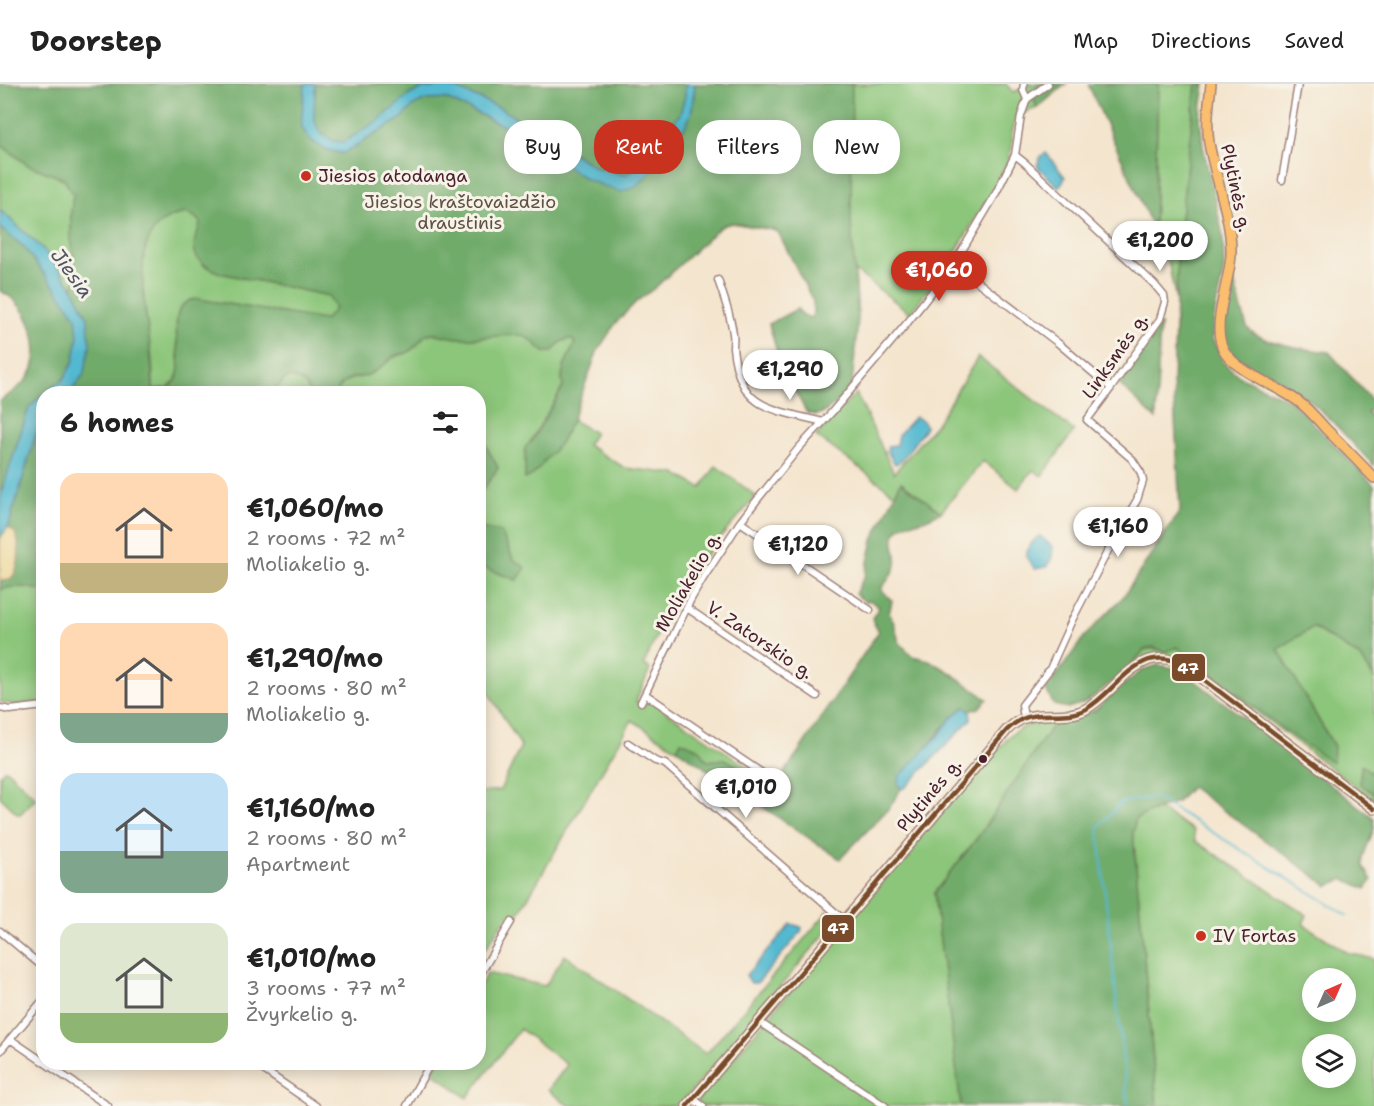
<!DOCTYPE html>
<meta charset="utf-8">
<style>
body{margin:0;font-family:"Shantell Sans",sans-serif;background:#f6f6f6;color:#222;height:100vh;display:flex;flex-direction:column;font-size:22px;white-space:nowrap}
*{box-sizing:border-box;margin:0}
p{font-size:20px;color:#767676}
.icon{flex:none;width:33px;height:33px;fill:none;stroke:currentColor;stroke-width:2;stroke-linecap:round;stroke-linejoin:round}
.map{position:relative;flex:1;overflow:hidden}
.panel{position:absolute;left:36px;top:302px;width:450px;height:684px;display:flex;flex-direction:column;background:#fff;border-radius:24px;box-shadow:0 3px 15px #0003}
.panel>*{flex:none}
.top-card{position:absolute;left:504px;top:36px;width:570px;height:54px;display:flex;gap:12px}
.needle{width:39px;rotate:45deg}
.tools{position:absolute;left:1302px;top:884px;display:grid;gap:12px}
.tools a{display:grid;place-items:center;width:54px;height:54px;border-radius:50%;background:#fff;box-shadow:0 3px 15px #0003;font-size:30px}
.price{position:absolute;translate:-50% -51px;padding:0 14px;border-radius:21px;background:#fff;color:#222;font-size:20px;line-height:39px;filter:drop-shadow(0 2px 3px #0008)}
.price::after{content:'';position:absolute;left:50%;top:36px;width:18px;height:14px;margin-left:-9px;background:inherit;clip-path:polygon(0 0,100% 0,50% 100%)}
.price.on{background:#c8321e;color:#fff}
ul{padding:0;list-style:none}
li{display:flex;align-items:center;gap:18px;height:150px;padding:0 24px}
li span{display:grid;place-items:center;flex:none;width:168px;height:120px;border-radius:18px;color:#555}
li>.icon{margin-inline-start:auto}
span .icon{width:72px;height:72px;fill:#fffc;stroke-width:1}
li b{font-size:26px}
h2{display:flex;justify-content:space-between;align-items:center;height:72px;padding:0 24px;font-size:26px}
.chip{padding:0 21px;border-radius:24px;background:#fff;box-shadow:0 3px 15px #0003;font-size:21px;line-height:54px}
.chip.on{background:#c8321e;color:#fff}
header{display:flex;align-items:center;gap:36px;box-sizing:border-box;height:84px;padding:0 30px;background:#fff;border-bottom:2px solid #e0e0e0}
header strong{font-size:28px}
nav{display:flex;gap:33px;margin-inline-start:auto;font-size:21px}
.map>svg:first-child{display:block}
</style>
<header>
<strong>Doorstep</strong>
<nav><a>Map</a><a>Directions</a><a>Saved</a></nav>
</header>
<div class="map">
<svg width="1374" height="1022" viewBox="0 0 1374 1022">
<rect width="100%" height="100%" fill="#f7f3e8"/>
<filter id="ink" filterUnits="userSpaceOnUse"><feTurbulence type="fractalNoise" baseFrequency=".0167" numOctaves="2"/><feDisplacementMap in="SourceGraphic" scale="12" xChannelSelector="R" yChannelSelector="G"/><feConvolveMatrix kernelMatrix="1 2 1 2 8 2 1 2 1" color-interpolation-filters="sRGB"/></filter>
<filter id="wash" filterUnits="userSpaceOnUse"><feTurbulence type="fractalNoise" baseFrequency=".008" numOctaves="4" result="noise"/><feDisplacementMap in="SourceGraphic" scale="24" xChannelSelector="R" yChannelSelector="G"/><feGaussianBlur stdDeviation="1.35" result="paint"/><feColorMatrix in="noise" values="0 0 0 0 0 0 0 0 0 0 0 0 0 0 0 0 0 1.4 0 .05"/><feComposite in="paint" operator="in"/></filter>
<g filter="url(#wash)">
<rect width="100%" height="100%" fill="#f4e5ce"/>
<!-- green -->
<path fill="#8cc67a" stroke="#6b7252" stroke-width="1.5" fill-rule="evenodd" d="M689,0H1006L1013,8L1026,3L1029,0H1044L1032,8L1037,24L1017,31L1012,48V63L1008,78L990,111L949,179L910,229L855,187L858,235L826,327L817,331L807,329L781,281L769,240L797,225L803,231L809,234L813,232V217L781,152L778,148L773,146L733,139L727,140L720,143Z
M1158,0H1196L1178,160L1176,217L1169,181L1154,148Z
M0,57L1,61L28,81L64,95L73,110L71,130V154L76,194L73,204L44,166L0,126Z
M188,129L195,133L200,138V146L196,153L203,181L220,189L329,212L335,224L330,231L324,236L198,215L189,216L176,246L179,287L175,297L168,304L153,305C153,296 153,287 152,277C149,244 134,182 149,152C157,138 172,131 188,129Z
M432,249C446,251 460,255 474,254C489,254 507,249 522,251C531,253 537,262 544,268C552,263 562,254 572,255L575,259L565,280L562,292L563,303L530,358L560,359L572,336L595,349L587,361L625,384L676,390L701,404L716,382L756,412L705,472L658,549L644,580L650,585L636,617L643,621L647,618L651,617L758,690L756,692L725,675L707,677L682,657L677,665L632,636L515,836L508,831L485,865L478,861L479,709L500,706L521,662L479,593V482L517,496L513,475L501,448L479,444V411L498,384L479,349L478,309H336C346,292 352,297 367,291C377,287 383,280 391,275C397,271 403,271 408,268C416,264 420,257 425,251Z
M978,273L1074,347L1042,392L1033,386L1018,405L983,377L941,428L901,398L895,410L816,352L856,309L894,389L936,340Z
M292,293C300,297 308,299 309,309H272L284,296Z
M11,503H33L43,507V618L15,621L0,618V505Z
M1313,543L1361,574L1374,594V690L1361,682L1360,699L1374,710V716L1192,580C1160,566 1159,569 1129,584C1143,567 1143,560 1166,568L1177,563L1334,662L1277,565Z
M1038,636H1056L978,753L934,809L961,1022H693L974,690L986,680L1008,654L1016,647Z
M4,686H7L34,712L35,715L20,730H18L0,713V691Z
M1159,725L1193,746L1195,757L1307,831L1303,840L1348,869L1374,875V1022H1157L1133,748L1136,735L1149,728ZM1312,894H1346V927H1312ZM1312,960H1346V993H1312Z
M828,827L834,833L835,838L679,1022H569L548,1006L567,981L520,945L467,1014L432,987L438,978H478L479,904L487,889L545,902L565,871L706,970Z"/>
<!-- forest -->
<path fill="#71ab6a" stroke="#5e654a" stroke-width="1.5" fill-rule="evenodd" d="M0,0H212L220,1L222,0H305C305,9 300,36 302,43C308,59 328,69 344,69L402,34L413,22L426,16L446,15L471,26L508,44L586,95L635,103C652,88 686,49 691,28C694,19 694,9 695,0H852L851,137L858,235L852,301L836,320L826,327L817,331L807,329L781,281L769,240L797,225L803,231L809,234L813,232V217L778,148L773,146L733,139L727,140L720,143L656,203L636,218L616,239L598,266L572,336L560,359L533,391L525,395V363L531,358L563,303L562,292L565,280L575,259L572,255C562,254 558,261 552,268H544L531,256L522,251L495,252L474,254H456L432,249L425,251L416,262L407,269L396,271L377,286L366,292L351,294L341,301L336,309H309C308,299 300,297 292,293L284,296L272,309H70L84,290L88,234L73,204L76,194L71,154V130L73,110L64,95L28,81L1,61ZM187,129L195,133L200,138C200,144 198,147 196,152C189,174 203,181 220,189L329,212L335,224L330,231L324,236L198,215C152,219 198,290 168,304C164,306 157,305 153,305C152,288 151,271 149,254C144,212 126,135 187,129Z
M315,0H685V12L680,30L639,84L625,91L595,83L500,24L457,5H422L411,10L379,36L357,50L343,58L333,57L320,49L314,35Z
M1053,0H1066L1037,24L1033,13Z
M1088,0H1158L1154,147Z
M1196,0H1205L1200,33L1203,62L1223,152L1224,185L1215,228L1212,254L1224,279L1239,292L1289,316L1307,333L1374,401V594L1361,574L1313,543L1278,565L1334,663L1333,679L1283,645L1177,563L1166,568L1153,563L1144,566L1129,584L1092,614L1084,619L1068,624L1054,621L1046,606L1084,553L1123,513L1180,427L1173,298L1178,160Z
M0,144L23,162L66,218L76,233L78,253L74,276L64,295L44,309L29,324L0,413V317C12,308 28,299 33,284C42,257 26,218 0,207Z
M1233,195L1247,243C1258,259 1310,266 1329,268L1374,319V323L1367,328L1374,335V382C1347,354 1321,321 1288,301C1267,289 1239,284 1227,262C1217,242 1229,215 1233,195Z
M1160,240L1156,335L1119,300Z
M43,327V507C29,502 15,502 0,505V497L9,495L15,450L8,443Z
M479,349L498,384L479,411Z
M901,398L941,428C935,431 927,435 920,437C915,439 910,438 906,440C883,451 900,467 896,481C894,489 886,498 881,505L892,517L889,530L894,539L899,558L912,572L929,576L948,587L987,615L979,624L970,627L964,623L951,634L898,699L901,705L889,724L840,775L677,665L681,657L700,665L707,677L725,675L756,692L767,700L774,690L781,694L879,547L875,542L872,534L879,523L869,516L866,518L855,510L865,491L873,456Z
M478,444L501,448L513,475L526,484L517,496L479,482Z
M1158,581L1174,584L1193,595L1374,734V745L1363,773V782L1372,796L1366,805L1344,795L1328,802L1191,703L1177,718L1149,728L1136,735L1133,748L1157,1022H961L934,809L978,753L1056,636L1079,633L1095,626L1124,600L1143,586Z
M1361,681L1374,690V710L1360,700Z"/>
<!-- sand -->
<path fill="#eeda9e" stroke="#9c7c64" stroke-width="1.5" d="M8,443C10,445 13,447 15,449C20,457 20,484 13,492C10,496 5,497 0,497V454Z"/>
<!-- water -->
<path fill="#52b9d0" stroke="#4e6c7e" stroke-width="1.5" d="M305,0H315L314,35L320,49L333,57L343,58L357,50L379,36L411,10L422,5L439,3L457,5L500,24L595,83L625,91L639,83L680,30L685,12V0H695L691,30L681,50L646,93L635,103L620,108L586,95L508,44L471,26L446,15L426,16L413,22L402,34L344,69C328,69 308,59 302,43C300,36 305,9 305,0Z
M1046,69L1065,93L1063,98L1058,103L1037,82L1040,73Z
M0,126L44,166L73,204L88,234L90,263L84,290L70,309H45L64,295L74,276L78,253L76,233L66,218L23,162L0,144Z
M43,310V327L8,443L0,454V413L29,324Z
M915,333L922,336L926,343L901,377L895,380L887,367L888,362L896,361L898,351Z
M1040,452L1053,463L1052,474L1046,483L1035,485L1026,473C1028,462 1031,458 1040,452Z
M965,623L970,627L971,635L906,703L901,705L898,699L900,692L939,651L951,634Z
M791,840L801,843L802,844L801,848L759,897L756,899H751L746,891Z"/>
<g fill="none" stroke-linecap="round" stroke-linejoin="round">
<!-- stream -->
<path stroke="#52b9d0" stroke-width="2" d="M1128,1022L1098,743L1122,718L1155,713L1347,831"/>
</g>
</g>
<g filter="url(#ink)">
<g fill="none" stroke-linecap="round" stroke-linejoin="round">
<defs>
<path id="street" d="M1024,0L1023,6L1027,15
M1015,71L1025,79L1154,200L1164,212L1165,218L1160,235L1111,304L1087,336L1132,375L1141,389L1143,397L1137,416L1115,453L1072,536L1050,585L1022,621L1024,634
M1282,96L1298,0
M954,180L1058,259L1111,304
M718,196C724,214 731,232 733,250C734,254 733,259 733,264C735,282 741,306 757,317C772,328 805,333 823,338
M740,438L870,526
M687,524L817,612
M645,610L768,693
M641,618L691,515L704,493L740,438L757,416L798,365L832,328L908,238L954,180L994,113L1015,71L1021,32L1027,15L1048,0
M0,624L10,626L44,622
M628,659L655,677L665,680L844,836
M0,847L44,884
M478,894L511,838
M759,938L885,1022
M10,955L108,1022
M0,967L44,915
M252,978L316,1022
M693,1015L703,1022
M407,1022L431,978"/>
<path id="primary" d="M1211,0C1209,20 1206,39 1209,59C1215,94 1232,136 1231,170C1230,199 1209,244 1225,268C1241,292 1282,302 1304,322C1312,329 1319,337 1326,345C1342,361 1358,377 1374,394
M687,1022L1007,646C1011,642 1016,638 1022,635C1042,626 1067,636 1086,625C1109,612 1124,585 1149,576C1163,572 1174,576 1186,582L1374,725"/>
</defs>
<!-- street casing -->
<use href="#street" stroke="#9f827c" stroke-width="9"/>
<!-- primary casing -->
<use href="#primary" stroke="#9f827c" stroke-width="12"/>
<!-- street -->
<use href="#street" stroke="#fff" stroke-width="6"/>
<!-- primary -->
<use href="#primary" stroke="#fbbe6e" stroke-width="9"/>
<defs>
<path id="bus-1" d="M687,1022L1007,646C1011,642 1016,638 1022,635C1042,626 1067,636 1086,625C1109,612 1124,585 1149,576C1163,572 1174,576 1186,582L1374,725"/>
</defs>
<!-- bus-1 casing -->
<use href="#bus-1" stroke="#f7f3e8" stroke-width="9"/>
<!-- bus-1 -->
<use href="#bus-1" stroke="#7a4b2a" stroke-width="4.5"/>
</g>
</g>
<!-- markers -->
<g fill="#c8321e" stroke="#f7f3e8" stroke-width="2">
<circle cx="306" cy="92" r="6"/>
<circle cx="1201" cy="852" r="6"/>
</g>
<circle fill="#4a1f2b" stroke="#f7f3e8" stroke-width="2" cx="983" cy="675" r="5"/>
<g text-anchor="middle" stroke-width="6" stroke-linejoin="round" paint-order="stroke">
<!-- poi labels -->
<g font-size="18" fill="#4a1f2b" stroke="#f7f3e8" text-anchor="start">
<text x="318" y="98">Jiesios atodanga</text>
<text x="1213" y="858">IV Fortas</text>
</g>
<!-- street labels -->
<g font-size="18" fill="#4a1f2b" stroke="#f7f3e8">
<text transform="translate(1236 104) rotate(78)" y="6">Plytinės g.</text>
<text transform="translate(1115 272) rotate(-55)" y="6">Linksmės g.</text>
<text transform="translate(688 498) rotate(-60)" y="6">Moliakelio g.</text>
<text transform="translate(760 556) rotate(34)" y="6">V. Zatorskio g.</text>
<text transform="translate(929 711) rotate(-50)" y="6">Plytinės g.</text>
</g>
<!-- park labels -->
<g font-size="18" fill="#5e5143" stroke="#f7f3e8">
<text x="460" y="124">Jiesios kraštovaizdžio<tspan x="460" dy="21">draustinis</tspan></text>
</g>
<!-- water labels -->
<g font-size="20" font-style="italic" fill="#4d5565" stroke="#f7f3e8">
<text transform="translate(72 189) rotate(54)" y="7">Jiesia</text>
</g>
</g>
<g stroke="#f7f3e8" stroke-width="2">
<rect x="1171" y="569" width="35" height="29" rx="6" fill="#7a4b2a"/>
<rect x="821" y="830" width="34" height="29" rx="6" fill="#7a4b2a"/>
</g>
<g font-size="16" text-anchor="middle" font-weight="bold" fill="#fff">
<text x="1188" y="590">47</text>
<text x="838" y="850">47</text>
</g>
</svg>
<div class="tools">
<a><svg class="needle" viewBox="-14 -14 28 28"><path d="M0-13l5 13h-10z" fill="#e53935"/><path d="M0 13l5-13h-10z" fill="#767676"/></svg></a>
<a><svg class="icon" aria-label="layers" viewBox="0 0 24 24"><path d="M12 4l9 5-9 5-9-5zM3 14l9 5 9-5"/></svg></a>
</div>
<b class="price" style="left:1160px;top:188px">€1,200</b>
<b class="price on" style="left:939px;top:218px">€1,060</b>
<b class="price" style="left:790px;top:317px">€1,290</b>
<b class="price" style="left:1118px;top:474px">€1,160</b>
<b class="price" style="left:798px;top:492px">€1,120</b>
<b class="price" style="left:746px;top:735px">€1,010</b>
<div class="top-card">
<a class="chip">Buy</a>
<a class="chip on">Rent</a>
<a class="chip">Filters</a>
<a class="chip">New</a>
</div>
<section class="panel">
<h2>6 homes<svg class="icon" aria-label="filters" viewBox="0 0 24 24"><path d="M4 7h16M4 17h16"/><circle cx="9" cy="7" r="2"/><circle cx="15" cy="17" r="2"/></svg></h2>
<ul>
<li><span style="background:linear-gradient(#ffd9b3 75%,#c2b280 0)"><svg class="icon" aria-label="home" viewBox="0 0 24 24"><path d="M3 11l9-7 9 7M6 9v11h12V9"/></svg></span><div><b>€1,060/mo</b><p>2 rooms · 72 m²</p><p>Moliakelio g.</p></div></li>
<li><span style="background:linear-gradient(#ffd9b3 75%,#7fa58c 0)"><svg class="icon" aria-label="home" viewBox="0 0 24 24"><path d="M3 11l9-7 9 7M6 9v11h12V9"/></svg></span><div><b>€1,290/mo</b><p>2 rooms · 80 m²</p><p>Moliakelio g.</p></div></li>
<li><span style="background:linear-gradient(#bfe0f5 65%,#7fa58c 0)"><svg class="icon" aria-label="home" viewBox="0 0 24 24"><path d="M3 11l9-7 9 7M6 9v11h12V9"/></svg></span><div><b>€1,160/mo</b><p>2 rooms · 80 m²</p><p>Apartment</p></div></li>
<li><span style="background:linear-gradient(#dfe7d0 75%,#8fb573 0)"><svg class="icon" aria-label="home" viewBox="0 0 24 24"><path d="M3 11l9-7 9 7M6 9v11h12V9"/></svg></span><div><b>€1,010/mo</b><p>3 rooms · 77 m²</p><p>Žvyrkelio g.</p></div></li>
</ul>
</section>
</div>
